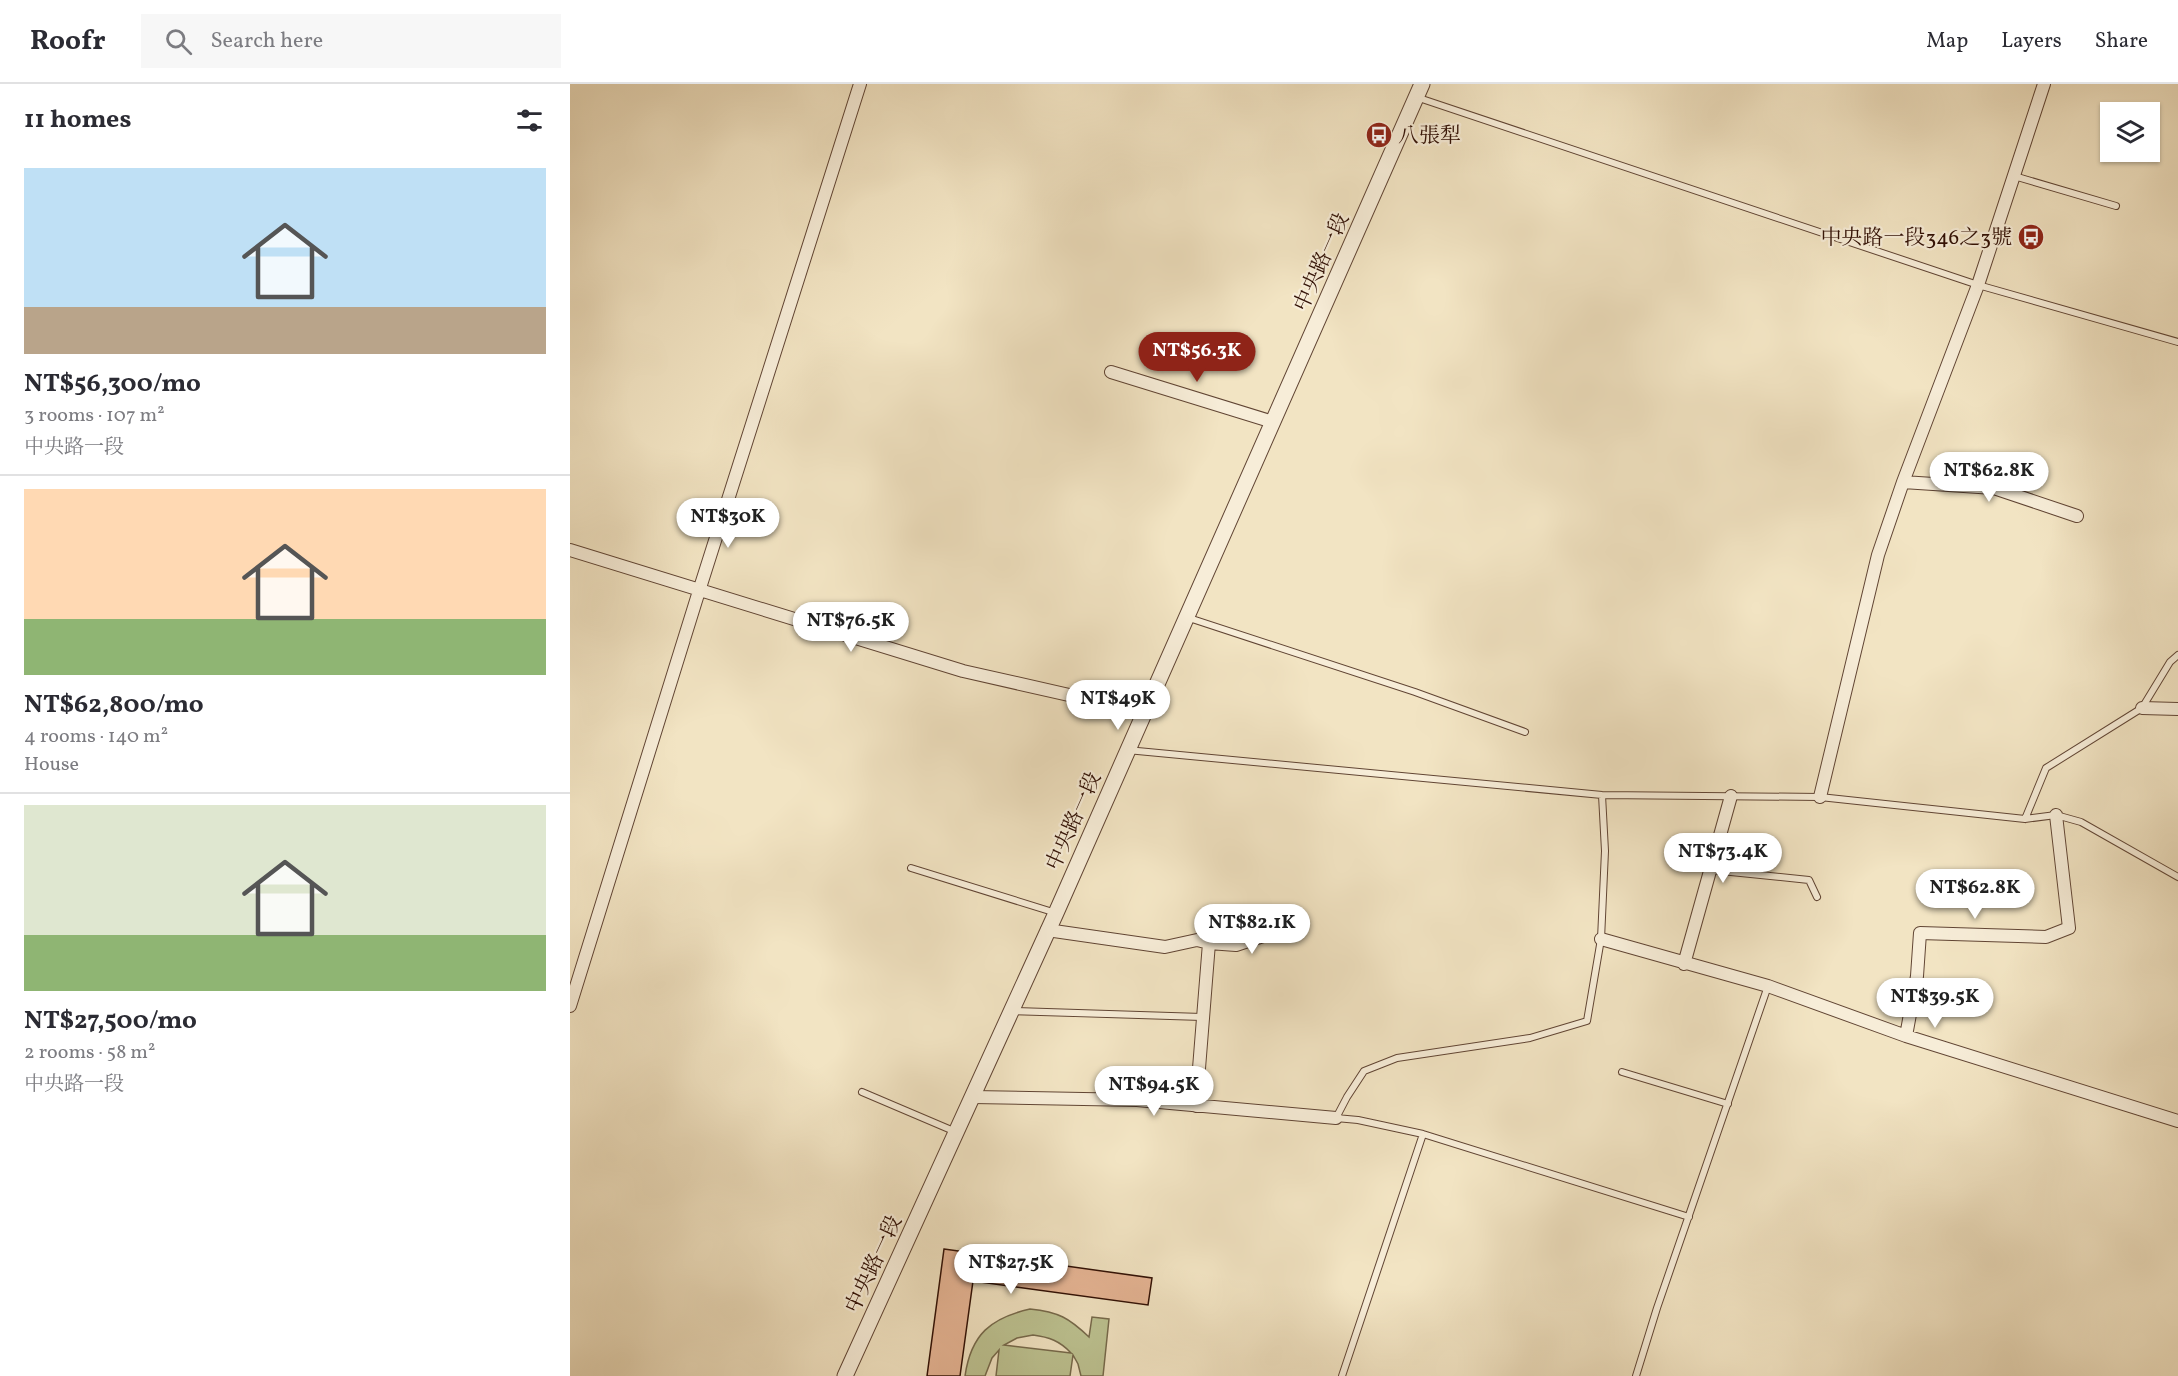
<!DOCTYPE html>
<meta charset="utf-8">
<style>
body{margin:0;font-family:Vollkorn,"Noto Serif TC",serif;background:#f7f7f7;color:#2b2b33;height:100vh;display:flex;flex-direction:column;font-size:22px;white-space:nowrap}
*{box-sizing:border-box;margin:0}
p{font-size:20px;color:#7c7c81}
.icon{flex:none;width:33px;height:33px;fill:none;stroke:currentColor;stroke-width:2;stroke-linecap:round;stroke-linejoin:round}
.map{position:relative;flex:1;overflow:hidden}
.panel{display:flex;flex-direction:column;background:#fff;width:570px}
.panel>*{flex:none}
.buttons{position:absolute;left:1530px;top:18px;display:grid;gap:12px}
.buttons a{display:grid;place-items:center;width:60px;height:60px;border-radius:0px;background:#fff;box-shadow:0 2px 4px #0004;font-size:30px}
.price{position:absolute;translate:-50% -51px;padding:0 14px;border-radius:21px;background:#fff;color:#222;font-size:20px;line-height:39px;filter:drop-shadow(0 2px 3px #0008)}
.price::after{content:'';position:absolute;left:50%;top:36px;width:18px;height:14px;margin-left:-9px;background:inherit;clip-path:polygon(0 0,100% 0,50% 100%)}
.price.on{background:#8f2418;color:#fff}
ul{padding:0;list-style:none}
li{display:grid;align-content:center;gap:12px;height:318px;padding:0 24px}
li+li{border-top:2px solid #e1e1e2}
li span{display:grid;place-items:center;height:186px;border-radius:0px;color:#555}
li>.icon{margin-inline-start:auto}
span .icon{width:108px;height:108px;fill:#fffc;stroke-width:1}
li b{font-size:26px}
h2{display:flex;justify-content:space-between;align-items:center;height:72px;padding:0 24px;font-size:26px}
header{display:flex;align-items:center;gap:36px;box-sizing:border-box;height:84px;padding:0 30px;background:#fff;border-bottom:2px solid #e1e1e2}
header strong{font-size:28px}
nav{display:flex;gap:33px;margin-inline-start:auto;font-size:21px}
.search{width:420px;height:54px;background:#f7f7f7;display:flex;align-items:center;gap:15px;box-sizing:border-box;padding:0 21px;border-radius:0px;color:#7c7c81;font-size:22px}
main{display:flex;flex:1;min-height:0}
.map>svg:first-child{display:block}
</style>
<header>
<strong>Roofr</strong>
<div class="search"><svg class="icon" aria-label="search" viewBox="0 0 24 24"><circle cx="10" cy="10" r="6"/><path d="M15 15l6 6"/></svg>Search here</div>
<nav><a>Map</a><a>Layers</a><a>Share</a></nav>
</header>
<main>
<section class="panel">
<h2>11 homes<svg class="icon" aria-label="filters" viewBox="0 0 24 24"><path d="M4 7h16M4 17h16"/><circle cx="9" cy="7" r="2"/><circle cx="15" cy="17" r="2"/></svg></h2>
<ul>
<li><span style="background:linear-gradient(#bfe0f5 75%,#b9a48a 0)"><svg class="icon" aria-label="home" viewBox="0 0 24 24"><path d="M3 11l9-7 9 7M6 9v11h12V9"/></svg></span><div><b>NT$56,300/mo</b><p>3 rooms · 107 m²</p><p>中央路一段</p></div></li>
<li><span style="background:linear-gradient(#ffd9b3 70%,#8fb573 0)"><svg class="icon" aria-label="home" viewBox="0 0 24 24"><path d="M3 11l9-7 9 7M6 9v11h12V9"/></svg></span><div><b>NT$62,800/mo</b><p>4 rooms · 140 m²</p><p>House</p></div></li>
<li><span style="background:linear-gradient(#dfe7d0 70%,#8fb573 0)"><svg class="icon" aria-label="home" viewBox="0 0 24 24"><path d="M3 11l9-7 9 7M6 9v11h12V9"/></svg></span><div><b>NT$27,500/mo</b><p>2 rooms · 58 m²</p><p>中央路一段</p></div></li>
</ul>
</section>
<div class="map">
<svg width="1608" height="1292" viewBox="0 0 1608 1292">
<rect width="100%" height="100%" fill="#f2e4c3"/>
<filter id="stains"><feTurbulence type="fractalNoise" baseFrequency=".00333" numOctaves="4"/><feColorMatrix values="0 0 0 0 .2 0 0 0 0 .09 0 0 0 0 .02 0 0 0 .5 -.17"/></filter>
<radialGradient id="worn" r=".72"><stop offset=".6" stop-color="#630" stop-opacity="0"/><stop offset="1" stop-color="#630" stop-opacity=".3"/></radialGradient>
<!-- green -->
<path fill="#bdc392" stroke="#776a4c" stroke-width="1.5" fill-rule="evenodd" d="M460,1225C489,1228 499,1234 519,1253L522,1233L539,1235L533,1292H511L508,1280L503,1271L500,1292H426L429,1266L422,1274L415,1292H395C401,1250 421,1234 460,1225ZM463,1251C479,1253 490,1257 501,1269L434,1261L447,1254Z"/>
<!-- building -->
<path fill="#e6b595" stroke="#311005" stroke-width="1.5" d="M374,1165L582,1194L578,1221L403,1197L390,1292H357Z"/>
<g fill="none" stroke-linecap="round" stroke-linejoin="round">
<defs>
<path id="service" d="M846,13L1408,201L1608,258
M1444,92L1546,122
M616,533L845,608L955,648
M557,666L1032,711L1250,713L1455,735L1486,731L1511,738L1608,793
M1032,711L1035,767L1031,855L1017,937L960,954L827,974L794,987L777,1013L766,1034L788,1036L853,1050L1119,1133
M1455,735L1476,684L1572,624L1600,578L1608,571
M341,784L486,829
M1141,786L1239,796L1247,813
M442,927L632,933
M1052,988L1158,1020
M292,1008L386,1048
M772,1292L853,1050
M1066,1292L1087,1224L1198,902"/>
<path id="minor" d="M541,288L703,338
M1333,398L1424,404L1507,432
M0,466L393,587L574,628
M1572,624L1608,625
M1250,713L1308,471L1333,398L1408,201L1474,0
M477,846L595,863L627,856L639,859L626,1022
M1031,855L1198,902L1336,952L1608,1037
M639,859L666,861L721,843
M1114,880L1161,712
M0,922L129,507L290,0
M1336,952L1347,892L1350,849L1476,853L1499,844L1486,731
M403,1013L567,1016L766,1034"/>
<path id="tertiary" d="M275,1292L486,829L852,0"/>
</defs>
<!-- service casing -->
<use href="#service" stroke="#614534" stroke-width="8"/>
<!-- minor casing -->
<use href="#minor" stroke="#614534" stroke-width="14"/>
<!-- tertiary casing -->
<use href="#tertiary" stroke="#614534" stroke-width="17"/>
<!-- service -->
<use href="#service" stroke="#f7edd8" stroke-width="6"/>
<!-- minor -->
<use href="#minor" stroke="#f7edd8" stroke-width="12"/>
<!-- tertiary -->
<use href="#tertiary" stroke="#f7edd8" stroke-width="15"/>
</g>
<!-- icons -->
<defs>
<symbol id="bus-disc" viewBox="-11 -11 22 22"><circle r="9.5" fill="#8f2418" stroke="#f7edd8"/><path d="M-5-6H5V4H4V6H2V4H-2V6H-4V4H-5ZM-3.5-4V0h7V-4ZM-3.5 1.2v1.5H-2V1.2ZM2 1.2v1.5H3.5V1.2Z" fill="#fff"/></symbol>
</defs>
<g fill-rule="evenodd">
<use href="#bus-disc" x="794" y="36" width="30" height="30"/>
<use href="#bus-disc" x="1446" y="138" width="30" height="30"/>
</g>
<g text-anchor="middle" stroke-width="4.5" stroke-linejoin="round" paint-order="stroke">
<!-- poi labels -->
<g font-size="21" fill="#311005" stroke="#f7edd8" text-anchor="start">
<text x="828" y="58">八張犁</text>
<text x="1442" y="160" text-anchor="end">中央路一段346之3號</text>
</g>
<!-- street labels -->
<g font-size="21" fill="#311005" stroke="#f7edd8">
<text transform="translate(751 178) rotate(-66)" y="7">中央路一段</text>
<text transform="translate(503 737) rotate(-66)" y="7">中央路一段</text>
<text transform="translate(303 1180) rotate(-65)" y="7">中央路一段</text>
</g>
</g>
<rect width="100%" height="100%" filter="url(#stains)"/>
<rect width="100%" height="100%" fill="url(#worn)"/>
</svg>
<div class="buttons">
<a><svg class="icon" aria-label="layers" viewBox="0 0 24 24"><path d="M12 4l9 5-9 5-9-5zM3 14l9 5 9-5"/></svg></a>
</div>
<b class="price on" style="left:627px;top:299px">NT$56.3K</b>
<b class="price" style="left:1419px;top:419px">NT$62.8K</b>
<b class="price" style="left:158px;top:465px">NT$30K</b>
<b class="price" style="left:281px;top:569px">NT$76.5K</b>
<b class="price" style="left:548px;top:647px">NT$49K</b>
<b class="price" style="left:1153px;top:800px">NT$73.4K</b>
<b class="price" style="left:1405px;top:836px">NT$62.8K</b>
<b class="price" style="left:682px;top:871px">NT$82.1K</b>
<b class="price" style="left:1365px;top:945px">NT$39.5K</b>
<b class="price" style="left:584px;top:1033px">NT$94.5K</b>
<b class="price" style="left:441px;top:1211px">NT$27.5K</b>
</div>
</main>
